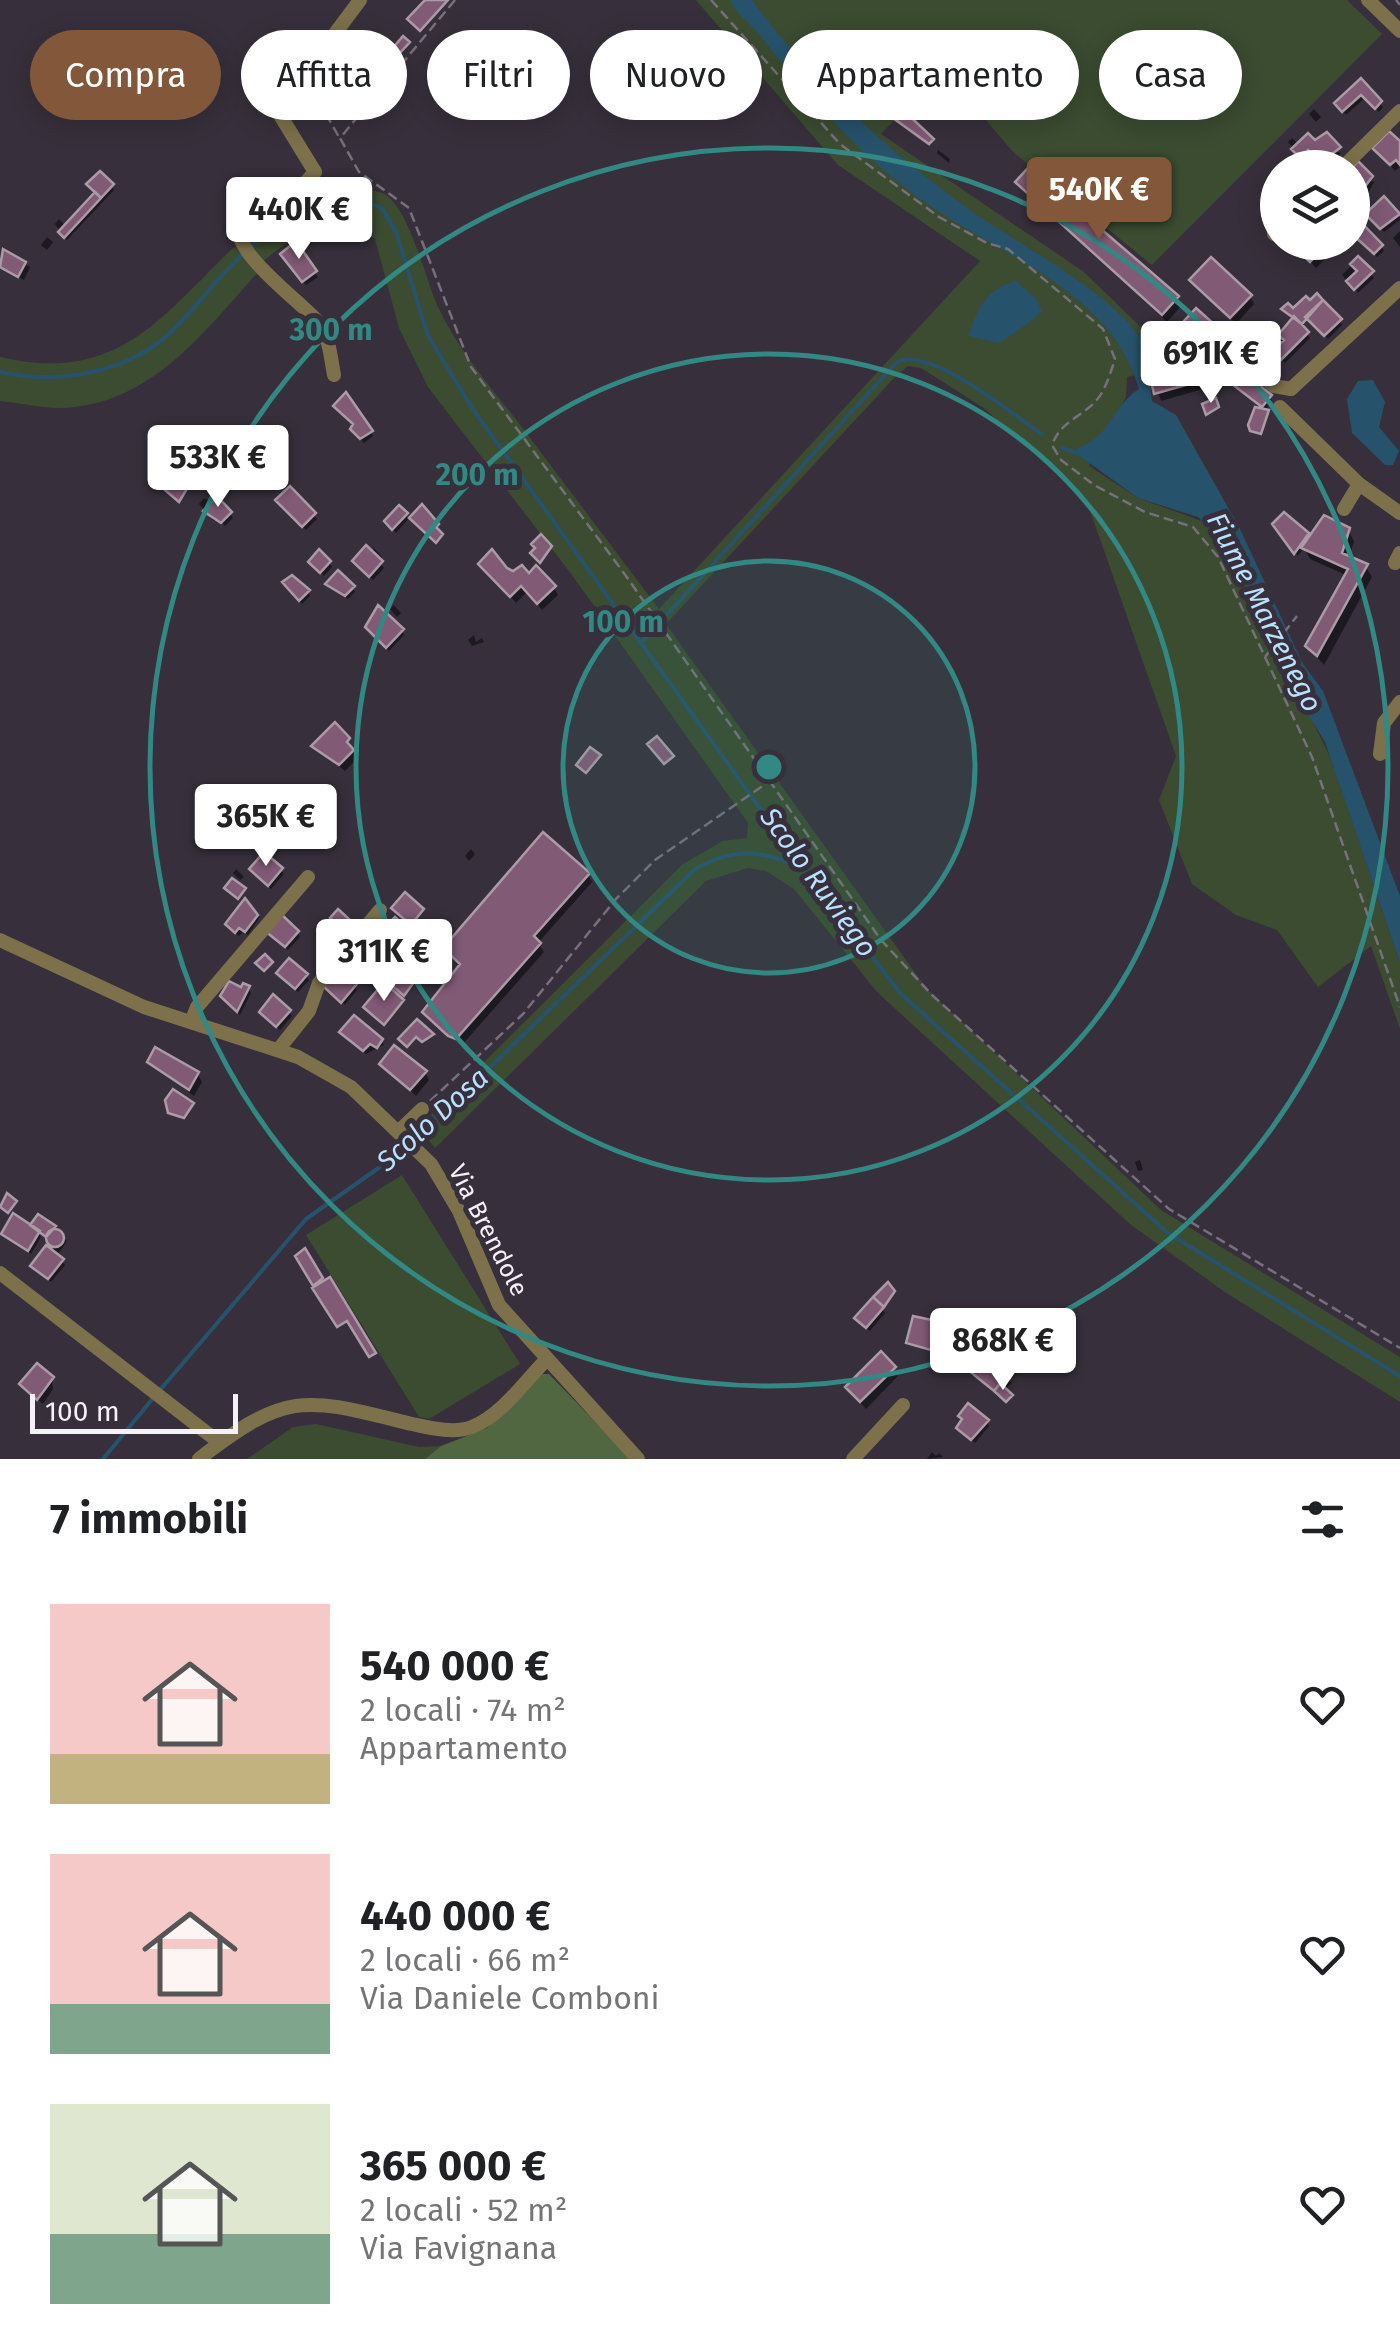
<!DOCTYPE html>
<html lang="it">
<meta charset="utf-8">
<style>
body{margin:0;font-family:"Fira Sans",sans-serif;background:#f2f2f2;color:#202124;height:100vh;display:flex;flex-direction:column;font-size:38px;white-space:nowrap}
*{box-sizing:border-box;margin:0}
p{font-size:32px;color:#757577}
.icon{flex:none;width:55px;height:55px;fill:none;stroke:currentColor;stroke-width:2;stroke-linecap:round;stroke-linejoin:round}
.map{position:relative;height:1459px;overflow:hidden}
.side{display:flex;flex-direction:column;background:#fff;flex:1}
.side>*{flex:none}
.guide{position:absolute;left:30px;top:30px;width:1340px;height:90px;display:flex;gap:20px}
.fabs{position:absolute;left:1260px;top:150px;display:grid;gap:20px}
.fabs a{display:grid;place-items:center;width:110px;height:110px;border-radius:50%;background:#fff;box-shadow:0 5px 25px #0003;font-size:50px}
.scale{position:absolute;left:30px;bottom:25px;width:208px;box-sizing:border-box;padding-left:10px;border:5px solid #f5f1f9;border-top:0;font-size:28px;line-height:35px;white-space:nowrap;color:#f5f1f9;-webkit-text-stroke:8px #37303c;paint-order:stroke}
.price{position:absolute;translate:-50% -85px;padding:0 22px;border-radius:10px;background:#fff;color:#222;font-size:32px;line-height:65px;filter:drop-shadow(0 2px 5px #0008)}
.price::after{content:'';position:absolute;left:50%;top:60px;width:30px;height:22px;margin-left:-15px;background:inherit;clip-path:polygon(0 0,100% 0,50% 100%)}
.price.selected{background:#83583a;color:#fff}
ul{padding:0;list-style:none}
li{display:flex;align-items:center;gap:30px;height:250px;padding:0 50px}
li span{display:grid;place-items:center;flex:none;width:280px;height:200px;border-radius:0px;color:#555}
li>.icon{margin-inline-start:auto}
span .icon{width:120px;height:120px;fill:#fffc;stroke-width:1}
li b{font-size:42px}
h2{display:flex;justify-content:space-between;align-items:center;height:120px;padding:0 50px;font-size:42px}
.tag{padding:0 35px;border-radius:45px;background:#fff;box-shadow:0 5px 25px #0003;font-size:35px;line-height:90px}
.tag.selected{background:#83583a;color:#fff}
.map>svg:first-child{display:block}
</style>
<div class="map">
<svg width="1400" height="1459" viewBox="0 0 1400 1459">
<rect width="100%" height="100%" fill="#37303c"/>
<!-- green -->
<path fill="#3b4c31" d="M696,0H1347L1382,34L1152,265L1014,153L972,104L938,74L881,134L1084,272L1151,337L1156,351L1144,373L1127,377L1126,397L1089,466L1138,498L1207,523L1242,576L1331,759L1400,963V1029L1371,946L1318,987L1277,930L1236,915L1192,884L1159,800L1176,756L1087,502L984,408L921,368L908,366L895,377L666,624L926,988L1161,1210L1400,1357V1402L1225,1292L1131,1225L877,992L794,889L766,871L748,868L706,881L435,1148L418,1128L683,864L723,841L747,838L748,823L572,575L428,387L399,328L375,239L356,224L301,232L263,261L243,239C274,208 336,177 382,193C408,203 426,281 438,307C458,350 492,389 521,426C567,487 613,548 659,609L980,261L838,165Z
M234,247L259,271C204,332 151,405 62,408C42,408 20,403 0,401V357C116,384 158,321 234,247Z
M402,1175L520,1364L429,1419L419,1417L306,1235Z
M316,1424L419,1447L441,1446L425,1459H247L293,1427Z"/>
<!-- forest -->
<path fill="#506741" d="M542,1374H549L631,1459H425L441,1446L487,1428Z"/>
<!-- water -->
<path fill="#27526c" d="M730,0H752C807,77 889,152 966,207C1013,242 1112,291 1142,341C1152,357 1149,381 1152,401L1176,415L1239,527L1303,664L1323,691L1400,896V963L1325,742L1296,695L1273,637L1222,541L1198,517L1138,498L1077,454V449C1112,435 1112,406 1139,389C1113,294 1007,258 932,207C865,162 809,98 759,34C749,23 736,13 730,0Z
M1016,281L1036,299L1042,310C1036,319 1009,337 999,343L969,336C976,309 988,288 1016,281Z
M1373,380L1385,402L1379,427L1399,451L1393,465H1385L1352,433L1347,399L1358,381Z"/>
<!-- shadow -->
<path fill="#0007" d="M351,69L359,82L340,94L328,76Z
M1361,82L1383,107L1379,112L1365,98L1346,115L1340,108Z
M1314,109L1321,117L1316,122L1309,114Z
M1292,138L1299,145L1315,143L1341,153L1325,167L1312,153L1304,161L1288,142Z
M1400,145V167L1395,171L1376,148Z
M938,150L950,159L949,163L937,153Z
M1352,171L1374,182L1361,207L1352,194Z
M1019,182L1177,298L1182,305L1167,322Z
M112,186L114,190L67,240L55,224L59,219L66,227Z
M1399,215L1400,220L1384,232L1371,219Z
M1356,220L1381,246L1384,251L1377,257L1356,236L1352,240Z
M1400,231V247L1393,238Z
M47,237L53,242L47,250L41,245Z
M1326,242L1323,250L1327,257L1316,268L1293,243Z
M295,245L318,277L306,285L286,259Z
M4,252L30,267L24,280L0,268Z
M1358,259L1374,278L1358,293L1342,275Z
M1192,280L1250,296L1254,304L1236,324Z
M1293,312L1340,320L1342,325L1328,339L1309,318L1301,327L1310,338L1285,363L1270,346L1296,318Z
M1222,357L1233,375L1222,378L1224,383L1161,401L1151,369Z
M1234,386L1270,396L1272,401L1266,410Z
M353,404L373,436L364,443L356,434L355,426L336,406Z
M290,489L317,519L306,530L281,505Z
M204,498L230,513L233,518L225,526L217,517L214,521L199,504Z
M406,514L408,519L396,533L390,526Z
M1278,529L1307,535L1310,539L1348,530L1354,541L1349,559L1366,567L1372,577L1324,665L1307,646L1348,576L1310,559L1304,548L1298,556Z
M372,546L382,557L379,561L384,568L373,580L358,566L377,558Z
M329,562L332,567L324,576L314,566Z
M481,564L529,577L554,588L558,595L542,610L527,592L516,603Z
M328,584L353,588L355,592L348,599Z
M288,587L308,591L310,596L302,604Z
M394,605L401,613L397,617L390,609Z
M402,630L404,635L389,651L371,632Z
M474,635L476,642L482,638L484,642L472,646L468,640Z
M348,739L357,759L345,771L314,747Z
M471,849L475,854L469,861L465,856Z
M236,869L244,877L240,880L233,873Z
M252,870H281L284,874L271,889Z
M588,875L592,882L538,943L544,952L462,1045L429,1020L425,1012L462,967L446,949Z
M246,902L260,917L248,935L243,932L239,936L231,929Z
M395,920L412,938L416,933L427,944L401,975L412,985L405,996L381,973L406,944L396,934Z
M268,931L297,932L300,937L288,950Z
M360,945H390L393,950L380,964Z
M306,975L309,980L298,992L282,978Z
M355,986L357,990L345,1005L329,990Z
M248,988L251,993L240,1015L226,1001Z
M289,1012L292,1016L280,1030L262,1013Z
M342,1033L381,1041L384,1045L366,1054Z
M150,1062L198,1074L202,1082L194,1096Z
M382,1064L425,1072L429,1080L416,1096Z
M1135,1162L1140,1160L1143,1170L1138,1171Z
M39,1218L67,1241L57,1256L65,1265L51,1282L33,1266L49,1245L46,1241L54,1247L57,1243L35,1227L41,1237L31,1254L4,1234L30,1228Z
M888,1285L894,1294L885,1307L879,1304L885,1313L870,1331L860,1323Z
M960,1361L1006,1375L1011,1383L1005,1390L1012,1398L1008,1402L999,1398Z
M894,1369L898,1376L866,1409L848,1388Z
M52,1378L53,1389L43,1404L25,1389Z
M987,1421L989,1426L975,1443L959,1428Z
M932,1452L936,1456L939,1453L943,1457L927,1459Z"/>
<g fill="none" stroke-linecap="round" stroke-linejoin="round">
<!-- stream -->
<path stroke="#27526c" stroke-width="4" d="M251,247C284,218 338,189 382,208L396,232L428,336L472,408L803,868L901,994L1168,1233L1400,1376
M0,372C59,385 131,373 175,328C199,304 219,276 244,253
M1062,448L1081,454
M642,642L897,362C930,346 1012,414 1042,434
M160,1390L306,1219L380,1167L451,1105L693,871C730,847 762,850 801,867
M103,1459L154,1397"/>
</g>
<!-- building -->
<path fill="#815a76" stroke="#ab9ba6" stroke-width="2.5" d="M425,0H448L420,31L407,19Z
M403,36L410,42L398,55L392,49Z
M341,63L345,70L352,66L358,76L335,91L325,75Z
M1361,78L1382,101L1375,109L1361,95L1342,112L1334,103Z
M902,109L934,139L929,144L893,118Z
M1389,131L1400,141V165L1396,160L1390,165L1372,148Z
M1327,132L1341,147L1321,163L1308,150L1300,158L1291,149L1308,133L1315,140Z
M1358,161L1373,176L1356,198L1352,168Z
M1029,167L1179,296L1162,315L1015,182Z
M100,171L114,184L101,198L86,184Z
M95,192L101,198L64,238L58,232Z
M1384,196L1400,214L1380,229L1365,214Z
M1356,217L1383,245L1374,254L1352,234Z
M296,241L317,271L302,282L280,254Z
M1320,242L1324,248L1310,262L1290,243Z
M3,249L26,262L18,277L0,267Z
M1358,256L1374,271L1354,290L1346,281L1357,271L1350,264Z
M1211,257L1252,295L1230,318L1189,280Z
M1317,293L1323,300L1302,324L1281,309L1288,303L1293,308L1306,296L1310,300Z
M1323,300L1342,319L1324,336L1305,317Z
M1196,308L1215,325L1204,336L1184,321Z
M1294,316L1309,332L1281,360L1272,351L1284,340L1278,335Z
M1215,325L1223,333L1212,344L1204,336Z
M1226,352L1231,367L1220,370L1222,375L1154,394L1148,368L1153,361L1159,360L1162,367Z
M1238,369L1272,395L1262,407L1228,381Z
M346,392L373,431L360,439L350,429L353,424L333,406Z
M1216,398L1219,407L1206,415L1202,404Z
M1255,407L1269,410L1261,434L1250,431L1248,425Z
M169,474L176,480L181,474L191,482L179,502L159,485Z
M290,486L316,513L302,527L275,500Z
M217,496L232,512L221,523L203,511Z
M422,504L439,524L436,527L443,534L436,543L409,518Z
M399,505L408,513L392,530L384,521Z
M1284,512L1309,533L1294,554L1272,524Z
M1324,515L1350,528L1342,553L1368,564L1317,656L1305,646L1348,569L1301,548Z
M541,534L552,546L540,563L530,553L535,548L531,544Z
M366,545L383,561L369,577L352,561Z
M319,549L331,561L320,573L308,562Z
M492,549L507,568L513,571L522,565L529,573L536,565L556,586L537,604L521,586L510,597L478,564Z
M338,570L355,586L345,596L325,584Z
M292,575L310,590L299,601L282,582Z
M378,605L404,629L386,648L365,627Z
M335,722L350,738L347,742L354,750L339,765L311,746Z
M657,736L674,756L664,764L647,744Z
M590,747L601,755L586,773L576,765Z
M543,832L590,873L534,936L541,943L456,1039L448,1036L422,1012L460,964L443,948Z
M264,852L283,868L268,886L249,869Z
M232,878L246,888L238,899L224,888Z
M405,892L424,909L411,925L391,908Z
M245,898L258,915L245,932L239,928L235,933L225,924Z
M338,909L349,919L341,928L330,918Z
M280,913L299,931L285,947L265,931Z
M395,917L410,931L401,941L389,923Z
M372,927L392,944L376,961L357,945Z
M416,930L428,941L402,972L414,982L404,996L378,973Z
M265,954L273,962L264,971L255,963Z
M289,958L308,974L295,989L276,973Z
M339,968L357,984L341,1003L323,986Z
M229,981L241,987L243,983L250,986L237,1012L220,996Z
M384,982L404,1000L384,1025L363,1007Z
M273,994L291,1010L276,1027L259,1012Z
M354,1015L383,1039L377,1048L370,1044L363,1051L339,1032Z
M417,1019L434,1034L422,1042L416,1037L407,1047L398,1039Z
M394,1045L427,1071L410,1090L379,1064Z
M155,1047L199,1072L189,1090L147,1062Z
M173,1089L194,1103L184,1118L168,1113L165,1100Z
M7,1193L17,1201L8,1213L0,1207Z
M13,1213L40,1231L28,1251L1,1234Z
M38,1214L56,1226L46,1237L30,1225Z
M46 1238a9 9 0 1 1 18 0a9 9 0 1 1-18 0Z
M46,1245L64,1259L48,1279L30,1266Z
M305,1248L323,1278L313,1286L295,1256Z
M330,1277L376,1353L369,1357L347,1321L337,1327L312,1288Z
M888,1282L895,1291L884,1307L873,1297Z
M873,1297L884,1307L866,1328L854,1318Z
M913,1316L955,1325L953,1334L943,1332L938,1352L906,1343Z
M971,1344L1008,1374L994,1391L957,1361Z
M881,1351L896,1367L860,1402L845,1387Z
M37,1363L54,1377L37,1400L19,1384Z
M1000,1383L1013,1395L1006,1402L994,1391Z
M968,1403L989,1420L971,1440L956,1428L962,1419L958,1416Z"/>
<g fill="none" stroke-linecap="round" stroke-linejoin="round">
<!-- path -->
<path stroke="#76707b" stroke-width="2.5" stroke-dasharray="10 5" stroke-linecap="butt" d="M455,0L340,138L359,172L409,208L471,367L626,576L881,940L932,995L1169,1209L1400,1348
M711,0L840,144L939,217L987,243L1008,249L1103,329L1115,359C1110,374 1105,393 1093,404C1077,419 1060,423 1052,445L1061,460L1094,485L1145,512L1193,527L1218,557L1312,757L1400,1007
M1396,0L1400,5
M311,88L339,137
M1265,657L1297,616
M430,1101L523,1014L616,899L655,860L767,783"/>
<!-- minor -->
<path stroke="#7d714b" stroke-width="14" d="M1368,0L1400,31
M1342,168L1400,111
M1274,234L1278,231
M1245,361L1274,386L1291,389L1400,288
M334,375C331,359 329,334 318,322C299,299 228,252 238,218L298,191L315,172L280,115L284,102L360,0
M1280,407L1359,484L1400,513
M1344,509L1359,484
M1395,563L1400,553
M1380,754L1384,723L1400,702
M0,940L144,1007L298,1057L351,1087L431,1164L459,1211L499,1305L638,1459
M191,1022L197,1007L308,877
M278,1050L309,1011L319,983L380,910
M400,1130L422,1109
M0,1273L220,1443
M199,1459C289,1389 305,1398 412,1424C430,1428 454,1434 472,1427C501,1416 525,1381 546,1360
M853,1459L903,1405"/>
</g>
<!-- distance rings -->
<circle cx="769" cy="767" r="206" fill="#328883" fill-opacity=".12"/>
<g fill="none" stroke="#328883" stroke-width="5">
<circle cx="769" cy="767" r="206"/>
<circle cx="769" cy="767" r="413"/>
<circle cx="769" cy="767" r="619"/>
</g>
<g text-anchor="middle" stroke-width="10" stroke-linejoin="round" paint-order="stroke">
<!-- street labels -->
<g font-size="25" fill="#f5f1f9" stroke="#37303c">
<text transform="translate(489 1230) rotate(63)" y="9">Via Brendole</text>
</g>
<!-- water labels -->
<g font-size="28" font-style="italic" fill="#bae2fe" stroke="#37303c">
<text transform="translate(1265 612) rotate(63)" y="10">Fiume Marzenego</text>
<text transform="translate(819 882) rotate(54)" y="10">Scolo Ruviego</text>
<text transform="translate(432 1119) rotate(-42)" y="10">Scolo Dosa</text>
</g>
</g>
<circle cx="769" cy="767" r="15" fill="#328883" stroke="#37303c" stroke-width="5"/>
<g font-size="30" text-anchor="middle" font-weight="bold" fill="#328883" stroke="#37303c" stroke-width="10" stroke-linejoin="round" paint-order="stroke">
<text x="331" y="340">300 m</text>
<text x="477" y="485">200 m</text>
<text x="623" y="632">100 m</text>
</g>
</svg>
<div class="fabs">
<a><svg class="icon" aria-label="layers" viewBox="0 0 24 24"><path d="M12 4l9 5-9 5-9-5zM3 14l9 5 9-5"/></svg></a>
</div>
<div class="scale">100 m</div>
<b class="price selected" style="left:1099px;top:242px">540K €</b>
<b class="price" style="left:299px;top:262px">440K €</b>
<b class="price" style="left:1211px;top:406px">691K €</b>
<b class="price" style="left:218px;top:510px">533K €</b>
<b class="price" style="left:266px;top:869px">365K €</b>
<b class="price" style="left:384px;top:1004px">311K €</b>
<b class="price" style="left:1003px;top:1393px">868K €</b>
<div class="guide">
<a class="tag selected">Compra</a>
<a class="tag">Affitta</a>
<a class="tag">Filtri</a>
<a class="tag">Nuovo</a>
<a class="tag">Appartamento</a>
<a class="tag">Casa</a>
</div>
</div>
<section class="side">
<h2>7 immobili<svg class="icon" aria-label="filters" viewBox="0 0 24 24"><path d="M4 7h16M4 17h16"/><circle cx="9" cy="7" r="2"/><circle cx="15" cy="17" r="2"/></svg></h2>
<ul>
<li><span style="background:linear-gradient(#f6c9c9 75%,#c2b280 0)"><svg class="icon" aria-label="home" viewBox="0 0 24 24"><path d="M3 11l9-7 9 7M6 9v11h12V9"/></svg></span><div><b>540 000 €</b><p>2 locali · 74 m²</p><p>Appartamento</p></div><svg class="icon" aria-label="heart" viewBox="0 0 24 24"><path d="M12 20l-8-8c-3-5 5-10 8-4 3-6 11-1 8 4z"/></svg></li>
<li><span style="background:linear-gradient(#f6c9c9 75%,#7fa58c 0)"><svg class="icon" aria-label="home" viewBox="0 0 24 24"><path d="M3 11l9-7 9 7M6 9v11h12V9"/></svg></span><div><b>440 000 €</b><p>2 locali · 66 m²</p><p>Via Daniele Comboni</p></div><svg class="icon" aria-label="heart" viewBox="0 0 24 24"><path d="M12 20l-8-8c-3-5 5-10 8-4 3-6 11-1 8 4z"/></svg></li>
<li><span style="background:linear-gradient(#dfe7d0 65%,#7fa58c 0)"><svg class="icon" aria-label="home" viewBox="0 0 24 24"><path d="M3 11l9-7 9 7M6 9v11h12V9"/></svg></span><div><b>365 000 €</b><p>2 locali · 52 m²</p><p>Via Favignana</p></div><svg class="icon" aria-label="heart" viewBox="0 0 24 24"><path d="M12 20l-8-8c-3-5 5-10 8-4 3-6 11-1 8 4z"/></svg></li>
</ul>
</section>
